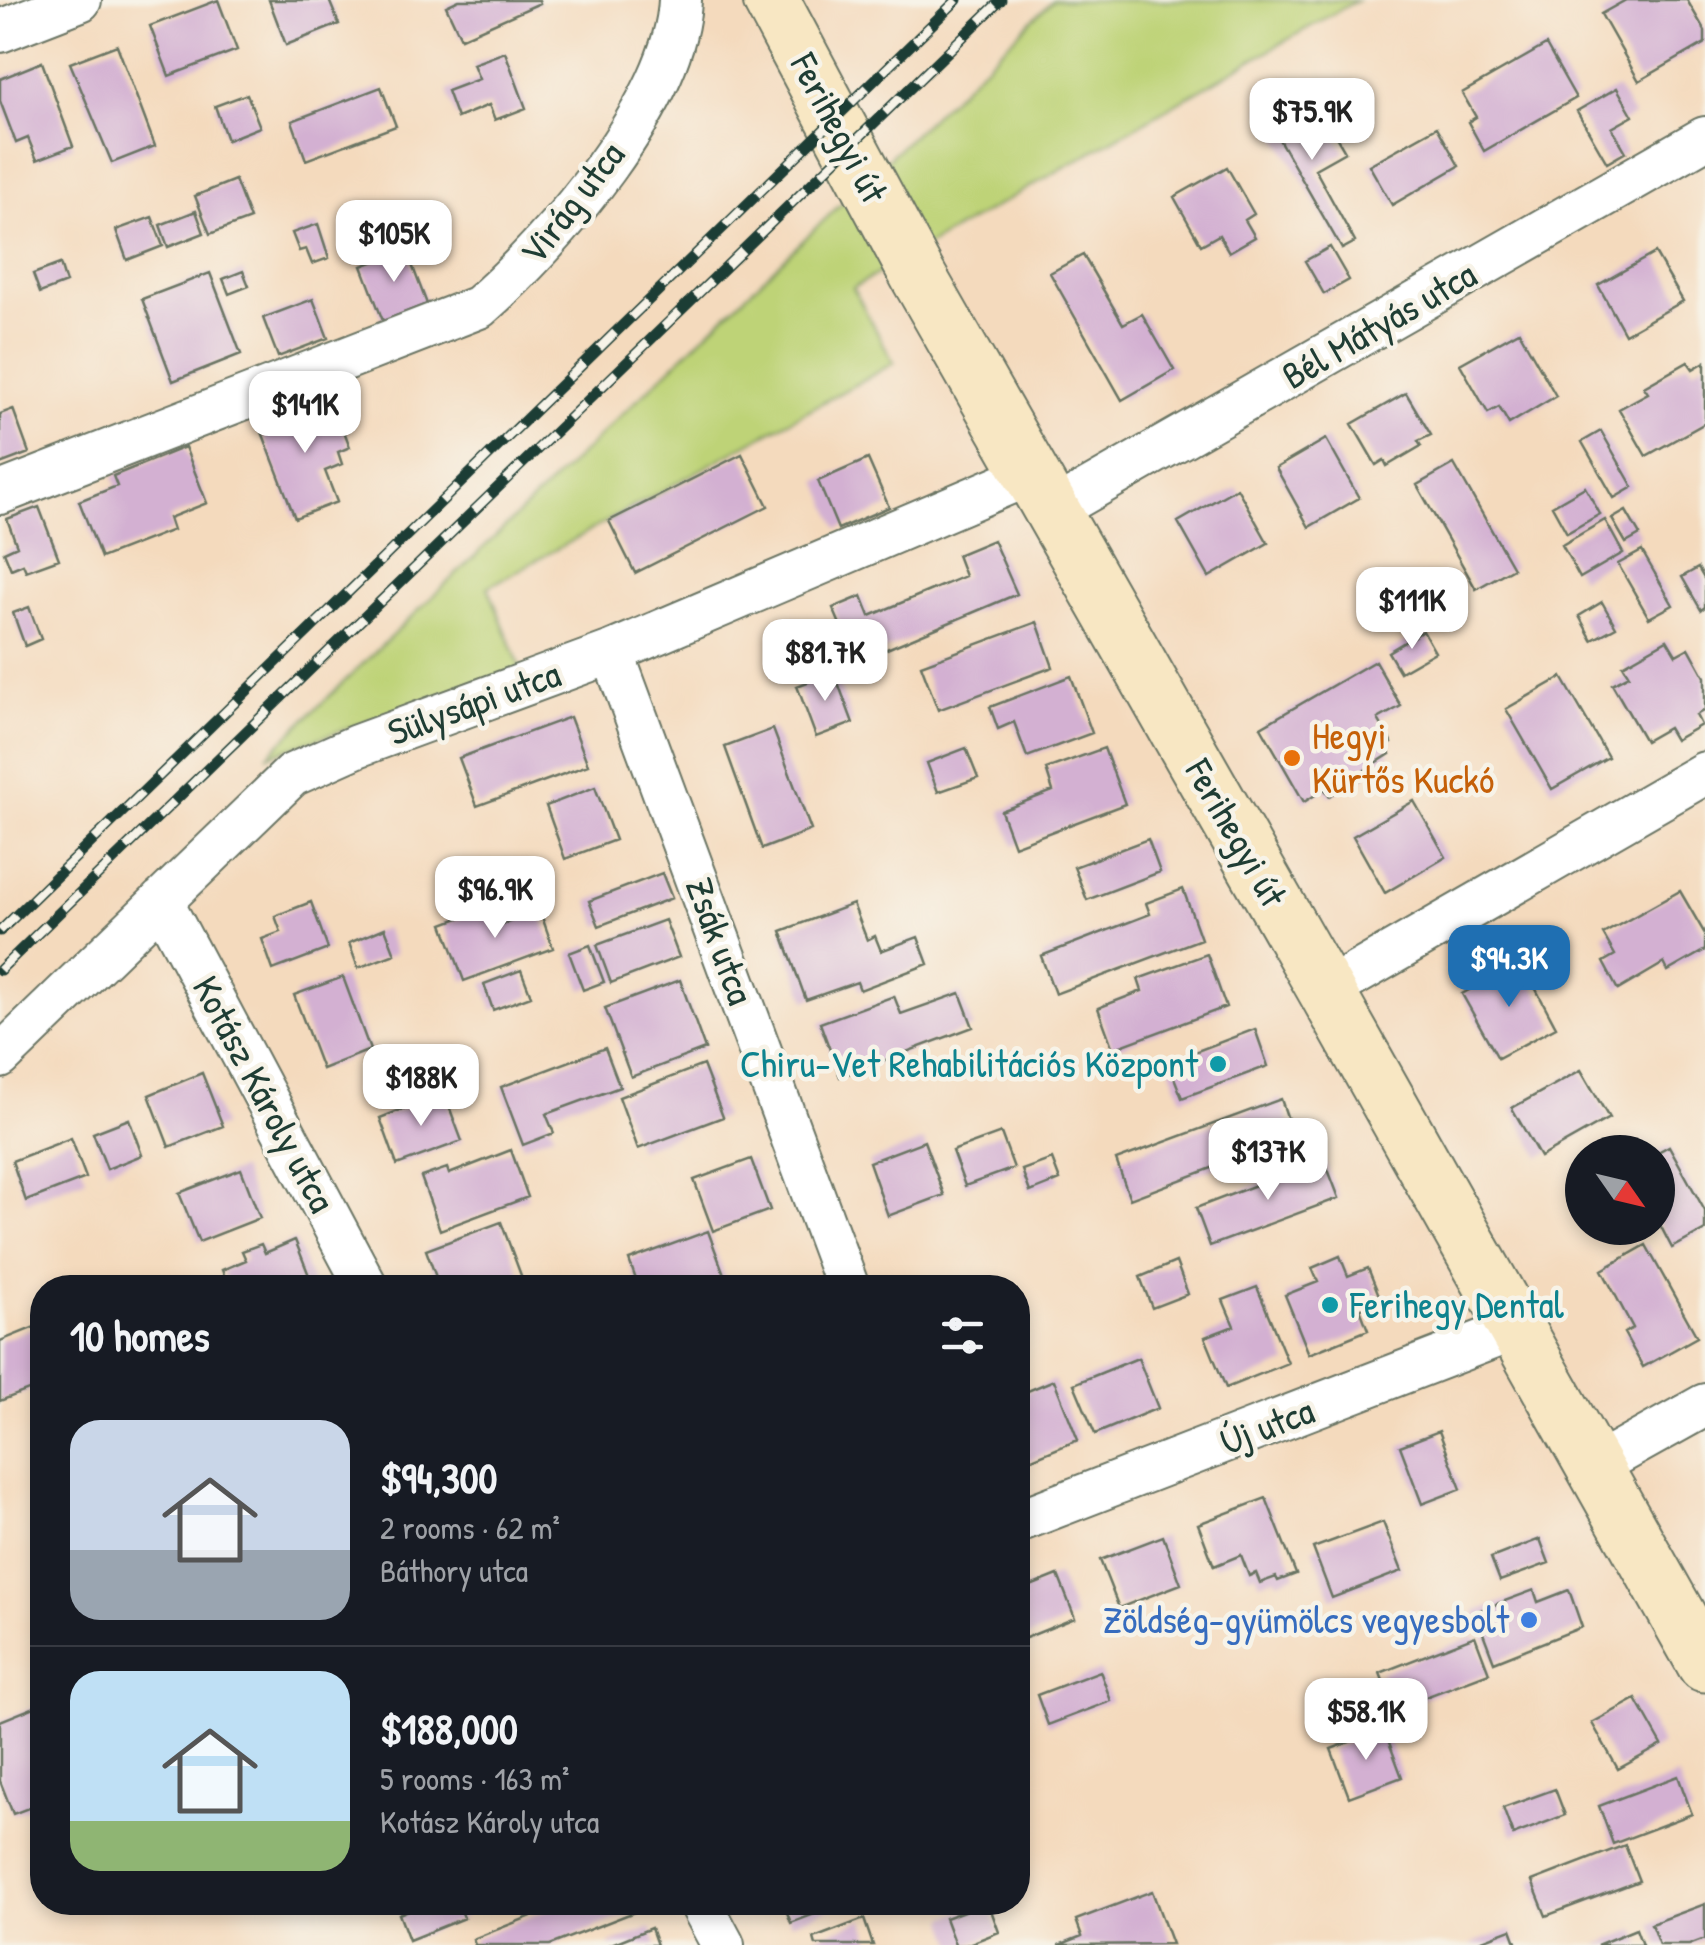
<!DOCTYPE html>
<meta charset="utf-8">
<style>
body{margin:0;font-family:"Patrick Hand",sans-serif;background:#242831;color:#f1f3f6;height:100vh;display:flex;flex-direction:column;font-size:38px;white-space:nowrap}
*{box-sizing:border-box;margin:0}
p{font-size:32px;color:#9ea1a6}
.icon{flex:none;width:55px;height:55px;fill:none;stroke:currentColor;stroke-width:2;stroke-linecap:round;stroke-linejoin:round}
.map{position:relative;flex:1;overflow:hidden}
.side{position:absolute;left:30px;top:1275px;width:1000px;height:640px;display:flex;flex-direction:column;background:#171b24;border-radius:40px;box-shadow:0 5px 15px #0003}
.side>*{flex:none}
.needle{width:65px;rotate:124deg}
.tools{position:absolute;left:1565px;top:1135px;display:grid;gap:20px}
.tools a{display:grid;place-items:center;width:110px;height:110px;border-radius:50%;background:#171b24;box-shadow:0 5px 15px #0003;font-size:50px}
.price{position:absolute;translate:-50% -85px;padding:0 22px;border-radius:20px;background:#fff;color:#222;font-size:32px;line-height:65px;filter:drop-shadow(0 2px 5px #0008)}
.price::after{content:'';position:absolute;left:50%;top:60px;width:30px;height:22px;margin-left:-15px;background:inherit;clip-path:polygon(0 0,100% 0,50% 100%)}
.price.active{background:#1f6fb2;color:#fff}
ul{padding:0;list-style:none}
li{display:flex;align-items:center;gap:30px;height:250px;padding:0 40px}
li+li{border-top:2px solid #363941}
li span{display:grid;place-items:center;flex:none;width:280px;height:200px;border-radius:30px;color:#555}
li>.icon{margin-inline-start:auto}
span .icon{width:120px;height:120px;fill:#fffc;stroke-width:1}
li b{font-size:42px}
h2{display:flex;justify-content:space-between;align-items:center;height:120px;padding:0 40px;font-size:42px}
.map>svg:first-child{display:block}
</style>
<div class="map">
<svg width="1705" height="1945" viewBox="0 0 1705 1945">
<rect width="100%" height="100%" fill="#f7f3e8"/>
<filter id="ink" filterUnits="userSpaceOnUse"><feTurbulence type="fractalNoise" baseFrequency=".01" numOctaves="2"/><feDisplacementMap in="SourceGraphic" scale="20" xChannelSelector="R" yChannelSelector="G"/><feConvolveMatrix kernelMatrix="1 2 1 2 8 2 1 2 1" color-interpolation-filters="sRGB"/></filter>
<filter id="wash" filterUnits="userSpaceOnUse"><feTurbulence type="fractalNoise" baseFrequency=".0048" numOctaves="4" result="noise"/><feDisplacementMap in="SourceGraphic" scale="40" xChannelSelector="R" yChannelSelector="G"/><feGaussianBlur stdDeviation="2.25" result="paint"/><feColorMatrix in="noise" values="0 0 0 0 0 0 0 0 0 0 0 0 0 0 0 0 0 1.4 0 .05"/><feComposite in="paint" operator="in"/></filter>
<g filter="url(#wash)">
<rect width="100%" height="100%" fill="#f4dabd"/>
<!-- green -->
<path fill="#bed377" stroke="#6e8856" stroke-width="2.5" d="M1053,0H1357L853,288L894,363L488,587L521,669L267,756Z"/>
<g id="blocks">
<!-- building -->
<path fill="#d3b0d2" d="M218,0L237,50L169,76L150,26Z
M269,0H329L339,24L286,45Z
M459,0H539L540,3L461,38L446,6Z
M1626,0H1687L1705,31V43L1639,81L1601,14Z
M117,45L155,146L112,163L70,63Z
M1546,45L1576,98L1484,151L1468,122L1476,117L1462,93Z
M505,52L526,108L495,120L489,105L457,118L447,91L479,79L473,64Z
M42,62L73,146L37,160L28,138L16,143L0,101V79Z
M381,87L396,126L306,160L292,121Z
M1617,88L1633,116L1612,128L1626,152L1607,163L1577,111Z
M247,94L260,127L227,140L215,106Z
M1277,99L1299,137L1327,121L1345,152L1315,169L1355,242L1342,249L1261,108Z
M1437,127L1459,166L1392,205L1369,165Z
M1227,167L1254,214L1245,220L1255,237L1229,252L1219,235L1201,245L1174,197Z
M235,180L250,219L210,234L195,196Z
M196,211L204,233L168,247L160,225Z
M152,217L163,246L127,260L116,230Z
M318,224L329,258L312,264L306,249L299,251L292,233Z
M1330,247L1349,280L1324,294L1305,261Z
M406,249L427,304L383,321L362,266Z
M1655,253L1683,301L1625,334L1598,285Z
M1083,255L1123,324L1142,314L1174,370L1122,400L1050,273Z
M60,264L66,283L40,293L33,274Z
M243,271L249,286L229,294L223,279Z
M210,273L241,354L173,381L142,299Z
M313,299L328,338L278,357L263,318Z
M1519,331L1556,396L1509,424L1499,407L1488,413L1460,364Z
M1688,362L1693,369L1705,362V423L1646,456L1619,409L1648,393L1644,387Z
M1406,393L1431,435L1418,441L1421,446L1387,466L1384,460L1376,465L1352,424Z
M320,400L330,427L341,423L350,447L338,452L342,464L325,471L337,502L295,518L259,424Z
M13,409L29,453L0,464V414Z
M1601,431L1633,487L1614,498L1582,442Z
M1326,439L1359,498L1309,527L1276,468Z
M185,447L207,503L169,518L173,530L101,558L79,501L117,486L113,476Z
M742,454L768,506L635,573L609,521Z
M868,459L889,507L838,529L818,481Z
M1454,464L1513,568L1476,589L1417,485Z
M1585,487L1600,514L1567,533L1552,506Z
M1237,488L1268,543L1209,577L1178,522Z
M39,507L59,559L26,571L23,564L11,569L4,552L17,546L7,519Z
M1626,511L1640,535L1626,543L1612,519Z
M1605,520L1623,553L1580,578L1562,545Z
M993,540L1017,594L856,662L833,608L862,596L870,616L965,576L957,555Z
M1642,551L1673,605L1649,618L1618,564Z
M1698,568L1705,580V607L1701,610L1682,577Z
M1602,602L1616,627L1592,640L1579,616Z
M29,607L41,639L25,646L13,613Z
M1037,622L1053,667L938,710L921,665Z
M1423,631L1435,652L1400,672L1388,652Z
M1667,640L1676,655L1689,648L1705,677V710L1696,715L1701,725L1675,740L1668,728L1645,741L1612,684L1629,675L1623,665Z
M1375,661L1401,706L1378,719L1392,743L1386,747L1390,754L1365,770L1368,775L1329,796L1325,789L1304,802L1261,727Z
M834,672L853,723L816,737L797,686Z
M1071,676L1092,733L1027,757L1014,722L998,729L990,707Z
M1562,677L1608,757L1552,789L1506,709Z
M570,717L588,765L477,806L459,758Z
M773,729L811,830L762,849L725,747Z
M966,748L978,778L938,792L927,763Z
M1104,748L1125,804L1014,846L1001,811L1053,791L1046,769Z
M595,787L615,840L565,859L546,806Z
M1414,801L1446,857L1385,893L1353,836Z
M1148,839L1160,872L1087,900L1074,867Z
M662,873L672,898L599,926L589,901Z
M1183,889L1201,939L1055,994L1041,956L1150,914L1146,903Z
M1680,891L1705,934V950L1668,971L1664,963L1618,990L1603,962L1615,955L1603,934Z
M311,902L328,949L273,970L262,939L281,932L275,916Z
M853,904L867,940L875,936L881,951L918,937L928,964L860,990L857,982L806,1000L781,931Z
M491,906L498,926L540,911L553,948L464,981L443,924Z
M665,920L679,957L611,983L597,945Z
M385,928L395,954L358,968L349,943Z
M590,945L604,982L583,990L569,953Z
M1207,954L1226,1007L1113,1049L1098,1008L1142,991L1138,979Z
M1521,961L1556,1027L1498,1058L1462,994Z
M521,970L531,996L493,1010L484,984Z
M343,977L370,1050L322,1069L294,995Z
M680,980L705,1049L631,1077L605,1008Z
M960,993L973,1027L840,1077L820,1023L894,996L901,1014Z
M1255,1029L1268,1066L1182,1098L1168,1062Z
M605,1048L620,1087L546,1114L554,1133L523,1145L501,1087Z
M703,1065L723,1117L638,1149L619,1097Z
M1581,1070L1609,1118L1540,1157L1512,1108Z
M202,1073L223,1126L169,1147L149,1095Z
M444,1093L462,1141L397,1165L380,1118Z
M1281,1099L1294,1137L1130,1199L1116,1160Z
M129,1119L142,1155L107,1169L93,1133Z
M1001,1133L1014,1168L965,1186L952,1151Z
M71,1138L86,1178L26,1201L12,1161Z
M924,1141L944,1195L888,1216L869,1162Z
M1669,1146L1705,1211V1230L1672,1248L1658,1221V1152Z
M511,1150L528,1197L440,1230L421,1177L447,1168L449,1174Z
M751,1159L770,1210L713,1231L694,1180Z
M1052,1159L1060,1180L1030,1192L1022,1170Z
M1324,1159L1339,1198L1210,1246L1196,1208Z
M241,1169L260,1218L199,1242L179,1193Z
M501,1222L522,1278L498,1288H440L426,1250Z
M708,1231L725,1277L696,1288H639L629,1260Z
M295,1240L312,1283L301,1288H229L222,1270L246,1260L242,1251L261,1244L265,1253Z
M1646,1245L1697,1337L1643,1367L1624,1333L1633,1328L1602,1270Z
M1340,1256L1348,1276L1368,1268L1381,1300L1360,1309L1368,1330L1309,1354L1285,1295L1318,1282L1312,1268Z
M1176,1262L1188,1294L1152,1308L1140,1277Z
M1257,1287L1288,1363L1226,1388L1205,1337L1234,1326L1223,1300Z
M42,1324V1385L0,1401V1341Z
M1138,1358L1158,1408L1095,1434L1074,1384Z
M1054,1380L1078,1440L1020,1464L1018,1395Z
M1439,1431L1461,1489L1422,1504L1400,1446Z
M1266,1498L1296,1574L1278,1581L1276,1577L1260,1583L1256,1573L1249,1576L1241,1555L1214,1566L1198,1524Z
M1383,1522L1402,1571L1332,1598L1313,1548Z
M1163,1536L1181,1584L1119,1608L1100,1560Z
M1540,1539L1549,1563L1500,1581L1491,1558Z
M1058,1575L1075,1618L1023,1639L1018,1625V1591Z
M1534,1590L1538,1602L1569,1590L1582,1627L1494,1662L1475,1612Z
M1475,1636L1489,1673L1394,1709L1380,1673Z
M1100,1671L1111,1701L1048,1725L1037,1695Z
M1636,1699L1662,1745L1618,1769L1592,1723Z
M42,1704V1803L13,1814L0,1781V1721Z
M1384,1729L1402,1777L1349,1797L1331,1749Z
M1678,1776L1692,1814L1613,1844L1599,1806Z
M1555,1789L1565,1815L1513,1835L1503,1808Z
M1625,1845L1639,1881L1546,1916L1532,1881Z
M1152,1891L1172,1944L1059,1945L1082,1936L1076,1920Z
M427,1902H458L464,1918L409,1940L399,1914Z
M556,1902H634L637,1911L550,1945H475L473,1939L557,1906Z
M783,1902H844V1903L791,1923Z
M988,1902L999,1932L966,1945H955L945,1918Z
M1705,1904V1939L1689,1945H1659L1651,1924Z
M864,1919L873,1945H816L814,1938Z
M651,1928L657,1945H609Z
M1511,1929L1517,1945H1469Z
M1636,1929L1642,1945H1597Z"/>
</g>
</g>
<g filter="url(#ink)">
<use href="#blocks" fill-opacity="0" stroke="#6a7464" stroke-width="2.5"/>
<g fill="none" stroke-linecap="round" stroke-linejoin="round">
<defs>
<path id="street" d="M0,31L80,0
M0,493L479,307C553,243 676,101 680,0
M1052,511L1705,138
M612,652L848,1288
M161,901L367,1288
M1326,991L1705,773
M0,1057L292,775L357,746L612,652L1030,474
M1594,1467L1705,1405
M1018,1521L1515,1329
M700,1902L723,1945"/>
<path id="secondary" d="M771,0L917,274L1326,991L1705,1664"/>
</defs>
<!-- street casing -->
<use href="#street" stroke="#6a7464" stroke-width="46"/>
<!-- secondary casing -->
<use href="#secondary" stroke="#6a7464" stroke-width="59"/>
<!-- street -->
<use href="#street" stroke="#fff" stroke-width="42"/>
<!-- secondary -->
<use href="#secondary" stroke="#f8e7c3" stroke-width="55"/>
<defs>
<path id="rail" d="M0,931L957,0
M0,970L1001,0"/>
</defs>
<!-- rail casing -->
<use href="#rail" stroke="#1f3d34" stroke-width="11"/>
<!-- rail -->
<use href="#rail" stroke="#f7f3e8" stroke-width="8" stroke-dasharray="22" stroke-linecap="butt"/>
</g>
</g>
<!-- markers -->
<circle fill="#e8710a" stroke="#f7f3e8" stroke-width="4" cx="1292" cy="758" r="10"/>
<g fill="#0f9aa8" stroke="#f7f3e8" stroke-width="4">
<circle cx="1218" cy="1064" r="10"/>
<circle cx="1330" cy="1305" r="10"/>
</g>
<circle fill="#3f7fe0" stroke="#f7f3e8" stroke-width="4" cx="1529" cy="1620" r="10"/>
<g text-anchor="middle" stroke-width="9" stroke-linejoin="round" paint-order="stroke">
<!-- street labels -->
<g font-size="38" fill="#1f3d34" stroke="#f7f3e8">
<text transform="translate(839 128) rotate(62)" y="13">Ferihegyi út</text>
<text transform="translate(572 203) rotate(-52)" y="13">Virág utca</text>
<text transform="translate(1379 325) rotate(-30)" y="13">Bél Mátyás utca</text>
<text transform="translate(474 703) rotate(-20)" y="13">Sülysápi utca</text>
<text transform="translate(1236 833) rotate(60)" y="13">Ferihegyi út</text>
<text transform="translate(720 941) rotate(70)" y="13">Zsák utca</text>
<text transform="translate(264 1094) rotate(62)" y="13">Kotász Károly utca</text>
<text transform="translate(1267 1426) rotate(-21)" y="13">Új utca</text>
</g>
<!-- food labels -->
<g font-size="38" fill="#c56008" stroke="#f7f3e8" text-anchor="start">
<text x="1312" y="749">Hegyi<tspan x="1312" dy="44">Kürtős Kuckó</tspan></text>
</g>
<!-- culture labels -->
<g font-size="38" fill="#0d838f" stroke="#f7f3e8" text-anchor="end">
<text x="1198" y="1077">Chiru-Vet Rehabilitációs Központ</text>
<text x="1350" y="1318" text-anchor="start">Ferihegy Dental</text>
</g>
<!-- shop labels -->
<g font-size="38" fill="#366cbe" stroke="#f7f3e8" text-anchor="end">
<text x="1509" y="1633">Zöldség-gyümölcs vegyesbolt</text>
</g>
</g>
</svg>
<div class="tools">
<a><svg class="needle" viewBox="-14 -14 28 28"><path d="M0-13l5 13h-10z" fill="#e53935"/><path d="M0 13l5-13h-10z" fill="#9ea1a6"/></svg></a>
</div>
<b class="price" style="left:1312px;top:163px">$75.9K</b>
<b class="price" style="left:394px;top:285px">$105K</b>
<b class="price" style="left:305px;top:456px">$141K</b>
<b class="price" style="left:1412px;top:652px">$111K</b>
<b class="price" style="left:825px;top:704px">$81.7K</b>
<b class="price" style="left:495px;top:941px">$96.9K</b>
<b class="price active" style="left:1509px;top:1010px">$94.3K</b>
<b class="price" style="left:421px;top:1129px">$188K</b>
<b class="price" style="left:1268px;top:1203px">$137K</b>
<b class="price" style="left:1366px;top:1763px">$58.1K</b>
<section class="side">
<h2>10 homes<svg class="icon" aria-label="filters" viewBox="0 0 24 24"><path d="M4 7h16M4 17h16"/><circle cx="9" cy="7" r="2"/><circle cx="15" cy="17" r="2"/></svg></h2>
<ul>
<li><span style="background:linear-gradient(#c9d6e8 65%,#9aa5b1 0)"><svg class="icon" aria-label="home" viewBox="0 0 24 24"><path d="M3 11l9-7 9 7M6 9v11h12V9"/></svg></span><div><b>$94,300</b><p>2 rooms · 62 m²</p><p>Báthory utca</p></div></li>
<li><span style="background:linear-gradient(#bfe0f5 75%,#8fb573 0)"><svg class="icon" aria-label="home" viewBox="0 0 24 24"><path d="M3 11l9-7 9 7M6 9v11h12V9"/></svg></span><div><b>$188,000</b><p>5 rooms · 163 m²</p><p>Kotász Károly utca</p></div></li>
</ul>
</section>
</div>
